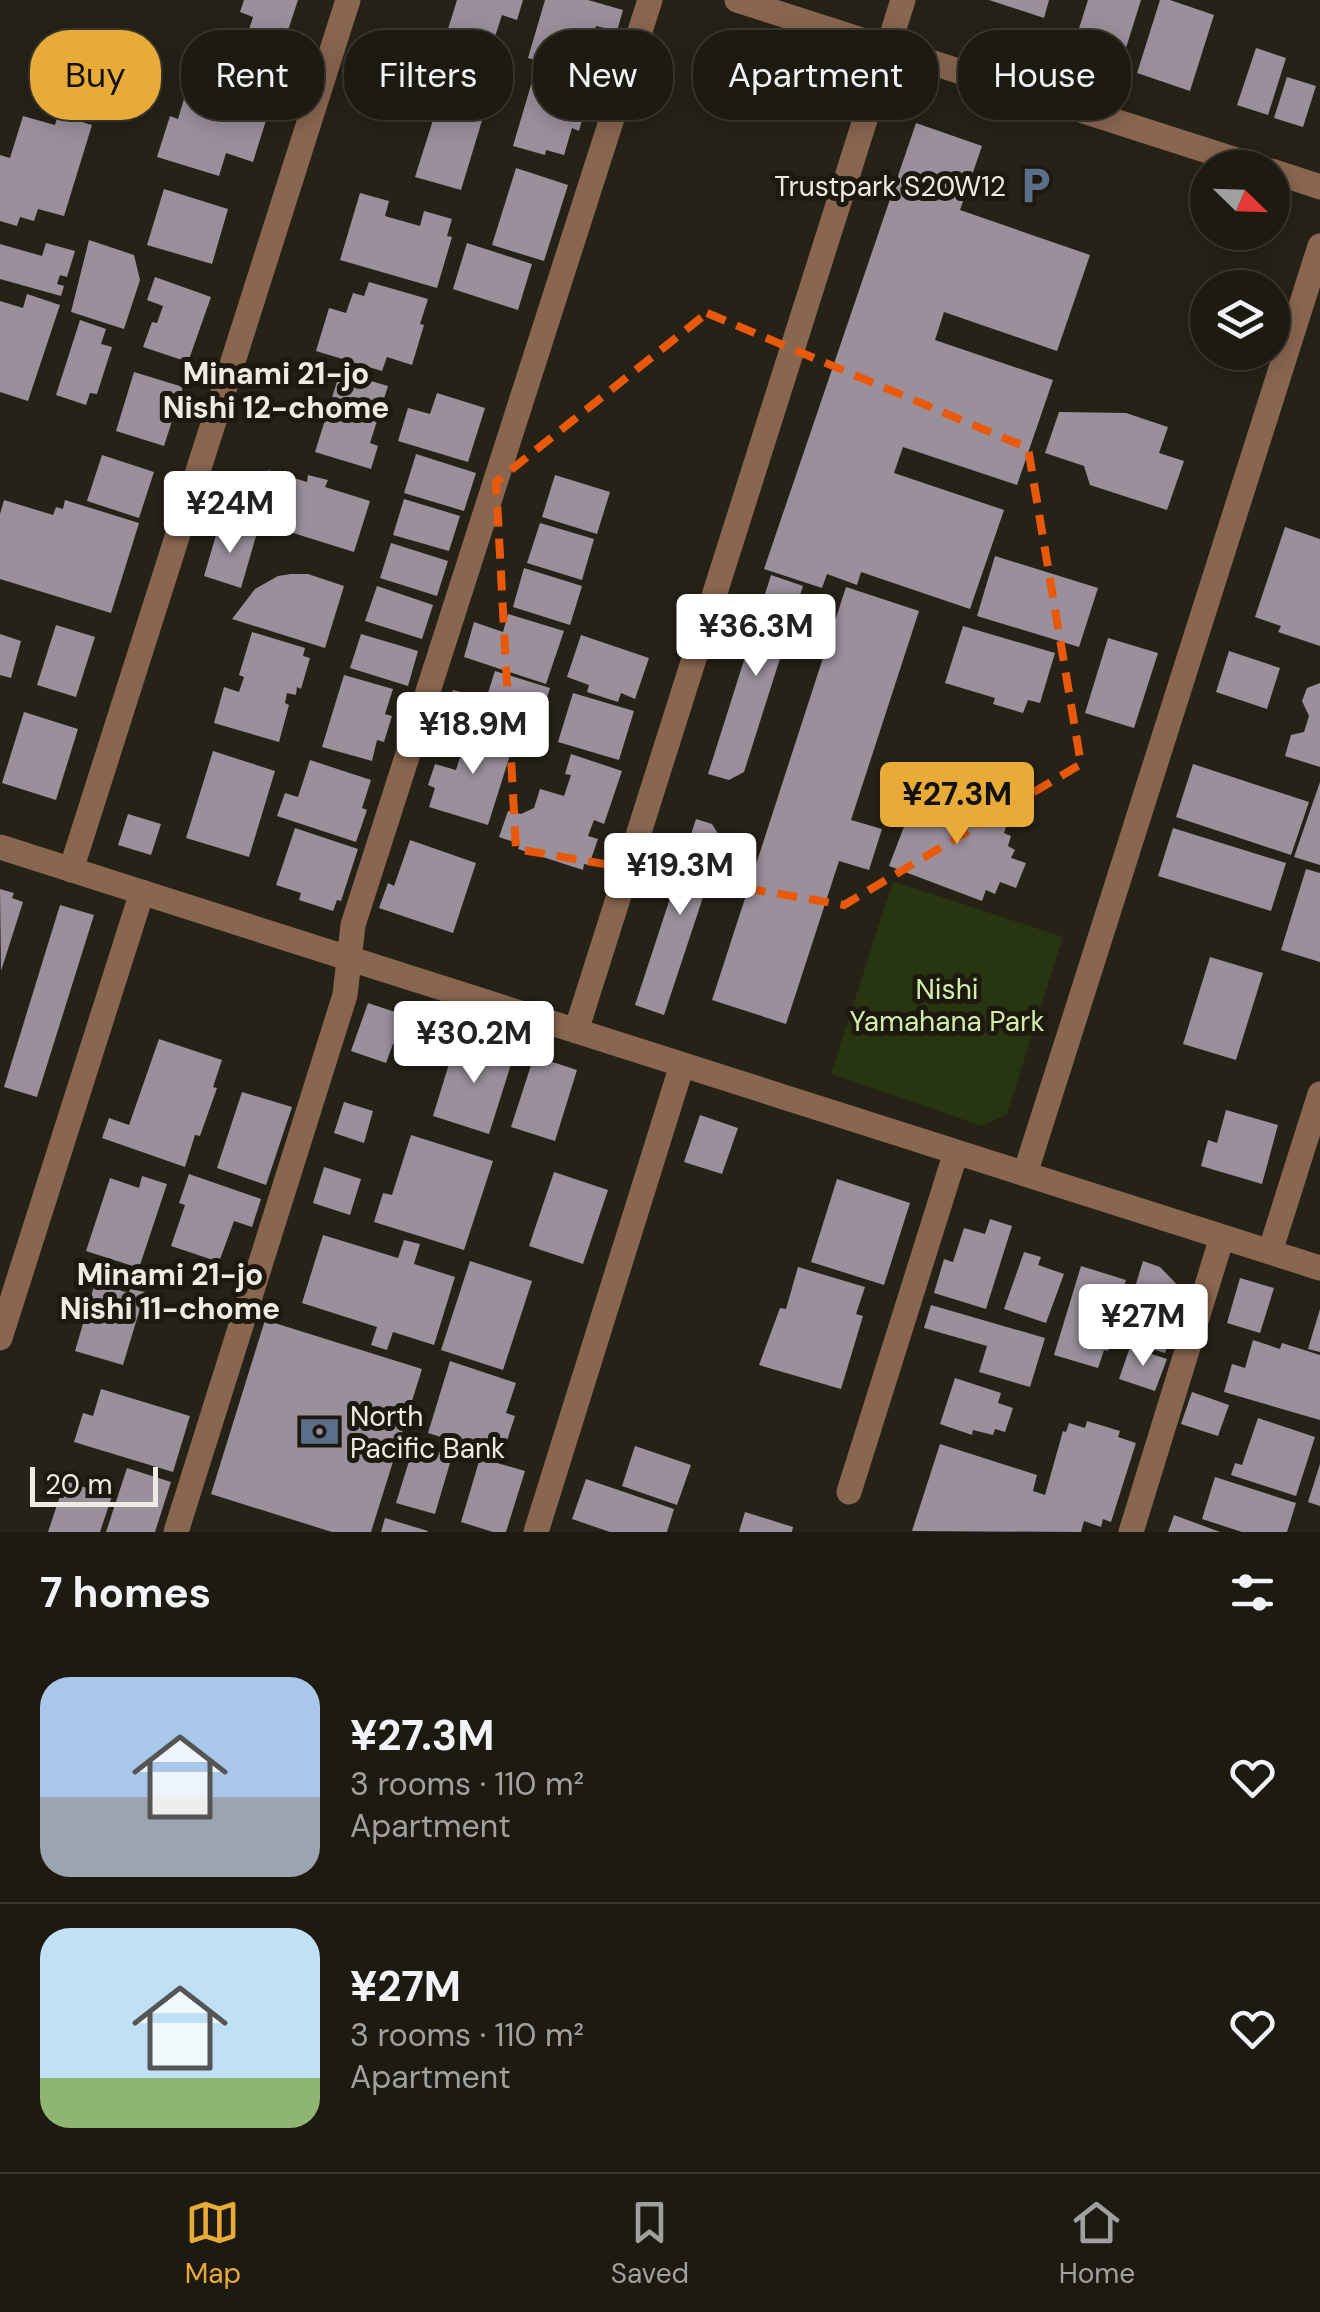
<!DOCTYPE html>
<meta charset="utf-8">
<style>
body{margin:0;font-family:"DM Sans",sans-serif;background:#2a271f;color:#f1f3f6;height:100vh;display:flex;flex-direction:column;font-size:38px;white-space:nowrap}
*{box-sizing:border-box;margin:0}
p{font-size:32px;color:#a0a19f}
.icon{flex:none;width:55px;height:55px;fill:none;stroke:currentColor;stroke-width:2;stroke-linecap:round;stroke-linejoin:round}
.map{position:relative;height:1532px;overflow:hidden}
.side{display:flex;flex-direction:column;background:#1d1a11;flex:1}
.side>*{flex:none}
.top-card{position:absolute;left:30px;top:30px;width:1260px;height:90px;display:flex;gap:20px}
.needle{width:65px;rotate:113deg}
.fabs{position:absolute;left:1190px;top:150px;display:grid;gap:20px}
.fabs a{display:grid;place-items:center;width:100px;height:100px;border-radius:50%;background:#1d1a11;box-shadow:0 5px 25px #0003,0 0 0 2px #3b3831;font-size:50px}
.scale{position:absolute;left:30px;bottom:25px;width:128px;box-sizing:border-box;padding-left:10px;border:5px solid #eeebe4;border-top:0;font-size:28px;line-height:35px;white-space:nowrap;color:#eeebe4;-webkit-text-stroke:8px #1e190e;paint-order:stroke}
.price{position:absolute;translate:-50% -85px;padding:0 22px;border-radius:10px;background:#fff;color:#222;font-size:32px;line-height:65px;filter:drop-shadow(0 2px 5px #0008)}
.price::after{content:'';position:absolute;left:50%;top:60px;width:30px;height:22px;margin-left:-15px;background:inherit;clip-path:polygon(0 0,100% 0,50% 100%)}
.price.current{background:#e9ab38;color:#111}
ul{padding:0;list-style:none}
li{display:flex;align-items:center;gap:30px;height:250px;padding:0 40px}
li+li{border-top:2px solid #3b3831}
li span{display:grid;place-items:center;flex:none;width:280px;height:200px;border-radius:30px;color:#555}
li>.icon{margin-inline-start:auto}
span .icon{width:120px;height:120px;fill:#fffc;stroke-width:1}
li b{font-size:42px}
h2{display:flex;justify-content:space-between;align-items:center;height:120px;padding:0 40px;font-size:42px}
.pill{padding:0 35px;border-radius:40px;background:#1d1a11;box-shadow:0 5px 25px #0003,0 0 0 2px #3b3831;font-size:35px;line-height:90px}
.pill.current{background:#e9ab38;color:#111}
.menu{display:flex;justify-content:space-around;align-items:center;height:140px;border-top:2px solid #3b3831;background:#1d1a11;font-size:28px;color:#a0a19f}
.menu a{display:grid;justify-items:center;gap:5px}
.menu .current{color:#e9ab38}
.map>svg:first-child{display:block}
</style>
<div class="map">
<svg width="1320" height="1532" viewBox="0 0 1320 1532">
<rect width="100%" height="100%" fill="#272217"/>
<!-- green -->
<path fill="#273511" d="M893,881L1063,937L1007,1114L982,1126L831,1074Z"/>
<!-- building -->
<path fill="#9a909c" d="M244,0H298L269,88L235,77L238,70L209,61L218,34L245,42L253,17L240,12Z
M457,0H523L517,20L502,15L492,46L510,52L493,108L419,86L433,42L443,45Z
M545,0H588L623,10L617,31L596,26L584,75L528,58Z
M989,0H1049L1044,18Z
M1088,0H1141L1126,48L1113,44L1111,52L1076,38Z
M1160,0H1170L1214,15L1190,91L1137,73Z
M1256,48L1286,58L1268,115L1237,105Z
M536,68L592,85L579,131L572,128L564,155L546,150L545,155L513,146Z
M1287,77L1316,86L1303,127L1274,118Z
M187,89L268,114L253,162L226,153L219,176L157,157L170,116L178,119Z
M444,102L484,114L461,190L415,177L433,120L438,121Z
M58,115L92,125L64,216L38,209L34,221L20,217L17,226L0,221V155L10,158L23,116L55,125Z
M916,123L982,146L960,210L1090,255L1057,351L944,312L935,340L1053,380L1017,485L903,447L894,473L1004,510L970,609L861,572L857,585L827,574L822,588L764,569Z
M516,168L568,185L544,261L492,245Z
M164,189L228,209L212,264L147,245Z
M360,193L389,201L385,216L420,226L424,211L452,219L447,236L452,237L437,288L340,260Z
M89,240L134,255L140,280L124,329L71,312Z
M46,243L75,251L67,277L60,275L57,284L64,286L61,296L0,279V244L42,256Z
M467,243L532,264L518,310L453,289Z
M155,277L211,297L188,362L143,347L152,322L157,323L163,306L147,300Z
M369,282L428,299L420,324L424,325L412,365L387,357L382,371L316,351L329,308L346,313L353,293L364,296Z
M27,294L60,305L28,401L0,392V301L23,308Z
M80,320L106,329L101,344L112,347L97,394L90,393L86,405L56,395Z
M134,372L183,387L164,446L116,431Z
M340,372L388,386L370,443L378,446L371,469L315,452Z
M437,393L485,408L468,462L398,441L408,408L430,414Z
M1059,412L1126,413L1168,427L1159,453L1184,461L1167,510L1090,485L1084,466L1045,453Z
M416,454L476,473L464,511L404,493Z
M102,455L154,472L139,518L87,501Z
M268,470L307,482L308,475L328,480L325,487L370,501L354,552L252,520Z
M555,475L610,492L597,534L542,517Z
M404,499L460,516L449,551L393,535Z
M4,500L53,515L56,507L63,509L65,500L139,523L111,613L0,579V514Z
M540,523L594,539L582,580L527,563Z
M219,525L256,536L241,588L204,576Z
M1285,527L1320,539V646L1278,632L1281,626L1255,617Z
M391,543L448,561L437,596L380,578Z
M995,556L1098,588L1079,647L977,616Z
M524,568L582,586L570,625L513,607Z
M291,574H308L344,586L325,648L232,619L255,589L278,576Z
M771,575L803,586L744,772L729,780L708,774Z
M377,586L433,605L422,639L365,621Z
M846,587L919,611L851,820L882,829L869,870L839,861L786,1024L712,1000Z
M508,614L564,631L546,684L464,657L474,622L503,632Z
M56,625L95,637L76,697L37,685Z
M963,626L1055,653L1040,703L1028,700L1023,713L993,704L995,698L945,683Z
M252,632L305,648L303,656L310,658L301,689L297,687L296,695L287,693L285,703L289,705L279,742L214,723L224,687L239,692L244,677L239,675Z
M0,634L21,641L11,678L0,675Z
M361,634L418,651L408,686L350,668Z
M581,635L649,658L635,699L621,693L618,702L587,692L589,685L567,677Z
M1108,638L1158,653L1134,728L1085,713Z
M1229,651L1280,668L1267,709L1216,692Z
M495,671L550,688L535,736L447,708L453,690L486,699Z
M344,675L393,689L385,714L392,716L384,742L377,740L372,761L322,747Z
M1320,683V767L1285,756L1291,735L1304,732L1309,716L1302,701L1307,688Z
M573,693L634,711L619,760L558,742Z
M24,712L78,729L56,800L2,783Z
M470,725L515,739L488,825L429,807L435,788L428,785L435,764L456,770Z
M213,751L275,771L249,857L186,838Z
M571,754L622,771L604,824L594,820L588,836L598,839L589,865L584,864L583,870L518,849L520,844L499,837L508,811L521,814L534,808L540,789L564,796L571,775L565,774Z
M310,760L371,780L362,808L367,810L356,842L277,816L285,793L298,797Z
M1193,764L1309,802L1291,855L1176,817Z
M1320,782V865L1294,857Z
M918,790L970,809L972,801L1001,812L998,820L1007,824L1004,833L1011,836L1008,846L1015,850L1011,858L1026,863L1016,888L1000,882L995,894L986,890L982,901L889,866Z
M128,814L161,824L151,855L118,845Z
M696,819L712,824L722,840L664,1015L635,1005Z
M295,828L358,849L341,901L337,900L333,911L299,900L301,893L276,885Z
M1173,828L1286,863L1271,911L1158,876Z
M410,840L476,863L453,933L379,908L388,883L394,886Z
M1306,869L1320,873V962L1281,950Z
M0,889L14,893L12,898L23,902L1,971Z
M60,905L94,915L37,1097L4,1087Z
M1210,957L1263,973L1236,1060L1183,1044Z
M368,1003L419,1020L408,1049L393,1044L386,1063L351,1051Z
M159,1039L222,1060L213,1087L217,1088L200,1136L195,1135L185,1167L102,1138L109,1118L129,1125Z
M477,1040L506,1050L505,1056L513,1058L489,1134L433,1116L456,1041L475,1047Z
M534,1056L577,1070L555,1141L511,1127Z
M242,1092L292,1107L266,1185L217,1168Z
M344,1102L373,1111L364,1143L334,1133Z
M1226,1110L1278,1125L1262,1184L1201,1166L1208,1140L1217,1143Z
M700,1115L738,1128L722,1174L684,1162Z
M411,1135L493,1161L464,1250L374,1222L383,1193L392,1195Z
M324,1167L361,1179L350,1215L313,1203Z
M554,1172L608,1190L583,1264L529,1246Z
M189,1174L261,1199L252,1227L234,1221L219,1262L171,1246L185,1205L179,1203Z
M142,1176L167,1184L139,1268L86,1251L110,1178L139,1188Z
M837,1179L910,1203L884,1285L811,1262Z
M990,1219L1012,1226L986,1309L934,1293L944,1259L953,1262L964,1228L985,1234Z
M323,1235L398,1258L404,1240L420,1244L414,1264L455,1277L434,1345L393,1332L387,1350L371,1345L377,1327L302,1303Z
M1024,1252L1041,1257L1038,1265L1064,1274L1046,1323L1004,1309Z
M470,1261L532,1281L503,1370L441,1350Z
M1143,1261L1160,1267L1185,1293L1179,1321L1176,1320L1165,1353L1119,1339Z
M1081,1266L1126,1280L1108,1337L1112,1338L1108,1351L1104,1350L1098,1368L1054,1355Z
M798,1267L865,1287L856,1314L863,1316L841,1389L759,1365L780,1308L786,1309Z
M1240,1278L1274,1288L1260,1333L1227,1323Z
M95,1283L129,1293L130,1289L145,1292L123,1365L75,1351Z
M931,1305L1045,1338L1030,1387L979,1372L987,1346L924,1328Z
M1320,1309V1352L1308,1349Z
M265,1320L422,1369L371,1532H332L211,1494Z
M1253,1340L1280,1349L1282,1343L1320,1355V1420L1224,1392L1232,1364L1245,1368Z
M1130,1347L1167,1359L1155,1391L1119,1379Z
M450,1361L516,1383L506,1413L515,1416L502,1456L428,1433Z
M955,1378L1001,1393L998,1403L1013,1408L1005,1432L995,1429L993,1435L973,1430L972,1435L940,1424Z
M101,1389L190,1416L173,1472L74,1442L83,1413L93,1416Z
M1192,1392L1229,1405L1218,1436L1181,1424Z
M1258,1418L1315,1437L1296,1496L1231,1475L1235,1463L1242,1465Z
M1087,1421L1120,1431L1118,1437L1136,1443L1111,1522L1103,1519L1101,1527L1084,1521L1081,1532L912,1531L940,1444L1037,1475L1033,1491L1045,1495L1063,1431L1066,1432L1069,1423L1085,1428Z
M414,1445L452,1456L435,1514L396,1503Z
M635,1446L691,1465L677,1505L622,1486Z
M480,1458L525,1471L506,1532H493L461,1522Z
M1320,1464V1506L1308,1502Z
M127,1468L171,1482L155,1532H106Z
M1215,1477L1296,1503L1287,1532H1242L1202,1519Z
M586,1479L674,1509L667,1532H610L572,1519Z
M65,1481L112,1496L100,1532H48Z
M745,1512L793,1527L792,1532H739Z
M1174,1515L1220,1532H1168Z
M385,1518L428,1531L427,1532H381Z"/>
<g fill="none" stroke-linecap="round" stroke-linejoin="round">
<!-- minor -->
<path stroke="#896650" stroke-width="25" d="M737,0L1261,168
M1272,171L1320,187
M0,847L1320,1268
M71,870L348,0
M576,1031L903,0
M1025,1174L1320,246
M1270,1252L1320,1094
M0,1338L142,892
M849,1492L956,1152
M176,1532L345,995L353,925L650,0
M536,1532L682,1065
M1131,1532L1222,1237"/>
</g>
<!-- marked area -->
<path fill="none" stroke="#e8590c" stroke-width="8" stroke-dasharray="20 12" stroke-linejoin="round" d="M707,313L1028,448L1081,764L844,905L516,849L496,482Z"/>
<!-- icons -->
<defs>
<symbol id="parking-bare" viewBox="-9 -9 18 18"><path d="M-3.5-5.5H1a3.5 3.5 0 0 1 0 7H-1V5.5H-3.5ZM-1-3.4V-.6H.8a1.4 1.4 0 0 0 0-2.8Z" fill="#5c6f8a" stroke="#1e190e" stroke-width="2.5" paint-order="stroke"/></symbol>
<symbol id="bank-bare" viewBox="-9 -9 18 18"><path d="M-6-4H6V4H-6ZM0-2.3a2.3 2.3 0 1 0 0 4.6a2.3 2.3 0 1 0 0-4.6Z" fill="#5c6f8a" stroke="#1e190e" stroke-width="2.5" paint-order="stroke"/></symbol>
</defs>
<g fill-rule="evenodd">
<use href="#parking-bare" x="1008" y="158" width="55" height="55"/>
<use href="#bank-bare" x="292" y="1404" width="55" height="55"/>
</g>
<g text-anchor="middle" stroke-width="10" stroke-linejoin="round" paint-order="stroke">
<!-- poi labels -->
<g font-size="28" fill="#eeebe4" stroke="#1e190e" text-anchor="end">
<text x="1006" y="196">Trustpark S20W12</text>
<text x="350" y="1426" text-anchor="start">North<tspan x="350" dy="32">Pacific Bank</tspan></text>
</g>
<!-- park labels -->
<g font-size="28" fill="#d1efaa" stroke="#1e190e">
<text x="947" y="999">Nishi<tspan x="947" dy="32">Yamahana Park</tspan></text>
</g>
<!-- neighbourhood labels -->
<g font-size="30" font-weight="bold" fill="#eeebe4" stroke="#1e190e">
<text x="276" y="384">Minami 21-jo<tspan x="276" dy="34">Nishi 12-chome</tspan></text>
<text x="170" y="1285">Minami 21-jo<tspan x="170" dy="34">Nishi 11-chome</tspan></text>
</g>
</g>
</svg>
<div class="fabs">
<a><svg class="needle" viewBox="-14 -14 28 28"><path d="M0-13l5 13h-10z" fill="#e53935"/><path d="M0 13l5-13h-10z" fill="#a0a19f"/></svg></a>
<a><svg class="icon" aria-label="layers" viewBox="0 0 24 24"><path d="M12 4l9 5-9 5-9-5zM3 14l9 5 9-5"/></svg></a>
</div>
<div class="scale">20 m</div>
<b class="price" style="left:230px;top:556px">¥24M</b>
<b class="price" style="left:756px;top:679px">¥36.3M</b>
<b class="price" style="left:473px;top:777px">¥18.9M</b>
<b class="price current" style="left:957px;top:847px">¥27.3M</b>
<b class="price" style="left:680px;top:918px">¥19.3M</b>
<b class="price" style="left:474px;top:1086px">¥30.2M</b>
<b class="price" style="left:1143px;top:1369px">¥27M</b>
<div class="top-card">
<a class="pill current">Buy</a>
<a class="pill">Rent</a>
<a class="pill">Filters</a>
<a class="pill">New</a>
<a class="pill">Apartment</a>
<a class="pill">House</a>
</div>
</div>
<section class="side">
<h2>7 homes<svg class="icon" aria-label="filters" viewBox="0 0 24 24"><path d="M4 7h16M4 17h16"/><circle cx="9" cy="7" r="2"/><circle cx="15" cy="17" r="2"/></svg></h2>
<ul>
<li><span style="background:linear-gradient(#a9c7e8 60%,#9aa5b1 0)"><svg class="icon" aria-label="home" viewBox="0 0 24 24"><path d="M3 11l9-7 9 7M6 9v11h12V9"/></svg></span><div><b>¥27.3M</b><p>3 rooms · 110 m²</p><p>Apartment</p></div><svg class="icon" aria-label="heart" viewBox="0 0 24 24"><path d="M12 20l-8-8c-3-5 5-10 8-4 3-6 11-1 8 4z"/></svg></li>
<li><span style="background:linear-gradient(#bfe0f5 75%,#8fb573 0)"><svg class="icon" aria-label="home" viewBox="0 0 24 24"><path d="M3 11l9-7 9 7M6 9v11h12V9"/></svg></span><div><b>¥27M</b><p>3 rooms · 110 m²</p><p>Apartment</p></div><svg class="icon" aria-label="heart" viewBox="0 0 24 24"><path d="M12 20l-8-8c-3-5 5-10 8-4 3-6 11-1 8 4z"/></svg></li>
</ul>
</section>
<nav class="menu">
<a class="current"><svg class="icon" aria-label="map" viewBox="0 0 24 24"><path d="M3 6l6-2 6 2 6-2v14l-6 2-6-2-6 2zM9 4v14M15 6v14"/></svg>Map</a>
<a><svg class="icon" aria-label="saved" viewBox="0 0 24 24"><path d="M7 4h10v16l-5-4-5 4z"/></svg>Saved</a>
<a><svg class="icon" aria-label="home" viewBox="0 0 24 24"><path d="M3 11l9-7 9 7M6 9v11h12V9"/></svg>Home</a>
</nav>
